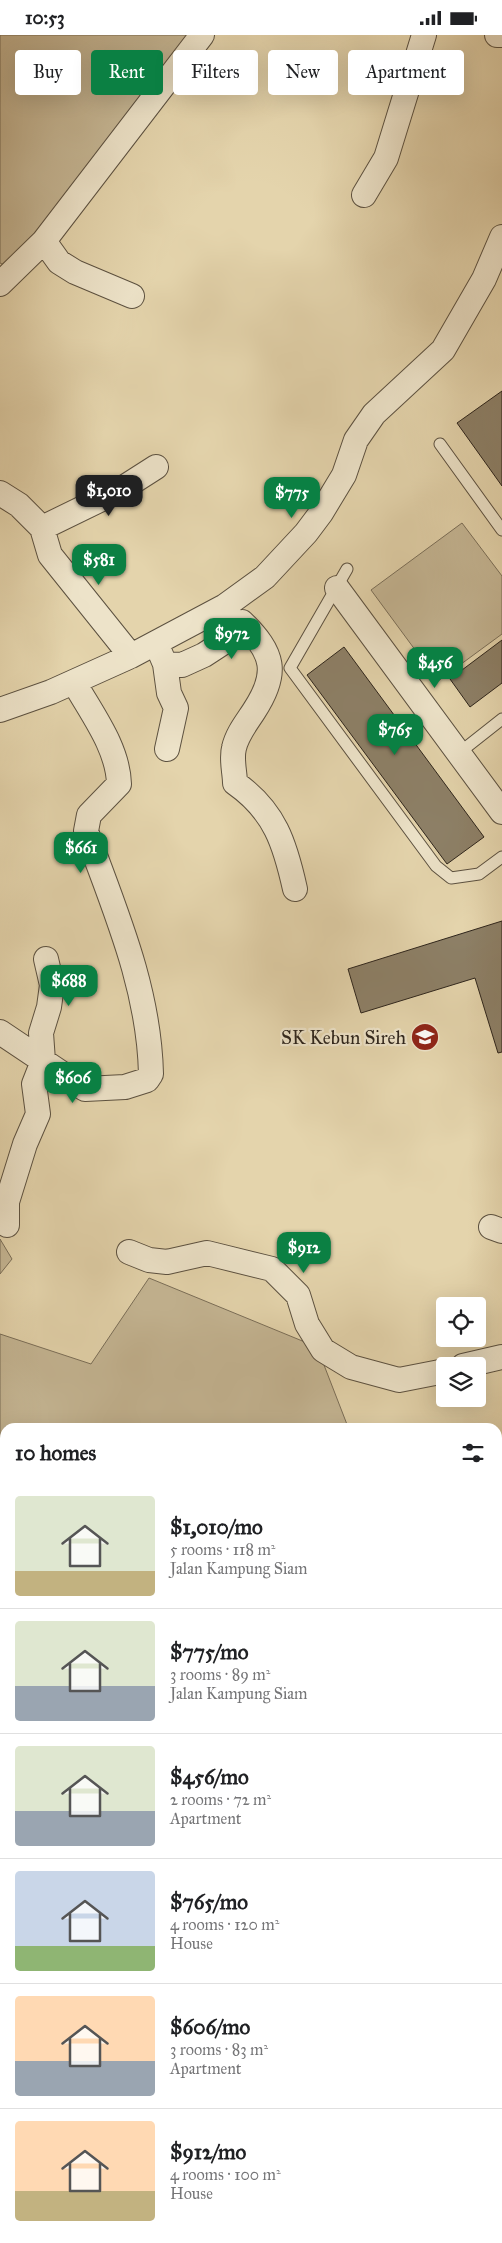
<!DOCTYPE html>
<meta charset="utf-8">
<style>
body{margin:0;font-family:"IM FELL Great Primer",serif;background:#f2f2f2;color:#202124;height:100vh;display:flex;flex-direction:column;font-size:19px;white-space:nowrap}
*{box-sizing:border-box;margin:0}
p{font-size:16px;color:#757577}
.icon{flex:none;width:28px;height:28px;fill:none;stroke:currentColor;stroke-width:2;stroke-linecap:round;stroke-linejoin:round}
.map{position:relative;flex:1;overflow:hidden}
.panel{position:absolute;left:0px;top:1388px;width:502px;height:821px;display:flex;flex-direction:column;background:#fff;border-radius:15px 15px 0 0;box-shadow:0 5px 20px #0002}
.panel>*{flex:none}
.banner{position:absolute;left:15px;top:15px;width:472px;height:45px;display:flex;gap:10px}
.buttons{position:absolute;left:436px;top:1262px;display:grid;gap:10px}
.buttons a{display:grid;place-items:center;width:50px;height:50px;border-radius:5px;background:#fff;box-shadow:0 5px 20px #0002;font-size:25px}
.price{position:absolute;translate:-50% -42px;padding:0 11px;border-radius:10px;background:#0b8043;color:#fff;font-size:16px;line-height:32px;filter:drop-shadow(0 1px 2px #0008)}
.price::after{content:'';position:absolute;left:50%;top:30px;width:15px;height:11px;margin-left:-8px;background:inherit;clip-path:polygon(0 0,100% 0,50% 100%)}
.price.on{background:#222;color:#fff}
ul{padding:0;list-style:none}
li{display:flex;align-items:center;gap:15px;height:125px;padding:0 15px}
li+li{border-top:1px solid #e0e0e0}
li span{display:grid;place-items:center;flex:none;width:140px;height:100px;border-radius:5px;color:#555}
li>.icon{margin-inline-start:auto}
span .icon{width:60px;height:60px;fill:#fffc;stroke-width:1}
li b{font-size:21px}
h2{display:flex;justify-content:space-between;align-items:center;height:60px;padding:0 15px;font-size:21px}
.pill{padding:0 18px;border-radius:5px;background:#fff;box-shadow:0 5px 20px #0002;font-size:18px;line-height:45px}
.pill.on{background:#0b8043;color:#fff}
.status{display:flex;justify-content:space-between;align-items:center;height:35px;padding:0 25px;background:#fff;direction:ltr}
.status svg{height:14px;fill:currentColor}
.map>svg:first-child{display:block}
</style>
<div class="status"><b>10:53</b><svg viewBox="0 0 49 12"><path d="M0 12V9h3v3zM5 12V6h3v6zM10 12V3h3v9zM15 12V0h3v12zM26 1h20v11H26zM47 4h2v5h-2z"/></svg></div>
<div class="map">
<svg width="502" height="2208" viewBox="0 0 502 2208">
<rect width="100%" height="100%" fill="#e4d4ac"/>
<filter id="stains"><feTurbulence type="fractalNoise" baseFrequency=".004" numOctaves="4"/><feColorMatrix values="0 0 0 0 .2 0 0 0 0 .09 0 0 0 0 .02 0 0 0 .5 -.17"/></filter>
<radialGradient id="worn" r=".72"><stop offset=".6" stop-color="#630" stop-opacity="0"/><stop offset="1" stop-color="#630" stop-opacity=".3"/></radialGradient>
<!-- green -->
<path fill="#c5b694" stroke="#7a6e58" d="M0,0H191L8,232L0,228Z
M462,488L502,541V599L438,646L371,555Z
M0,1204L12,1224L0,1239Z
M149,1243L317,1312L348,1392H5V2204H498V1495L502,1496V2208H0V1299L91,1329Z"/>
<!-- building -->
<path fill="#8d8067" stroke="#2e251c" d="M502,356V451L457,388Z
M502,605V648L470,672L450,644Z
M344,612L484,802L447,829L307,640Z
M502,886V1017L498,1018L475,943L361,978L348,934Z"/>
<g fill="none" stroke-linecap="round" stroke-linejoin="round">
<defs>
<path id="lane" d="M440,409L502,495
M347,534L290,633L436,831L451,843L479,839L502,822
M459,718L502,684"/>
<path id="street" d="M497,0H502
M364,160L386,123L424,0
M44,206L59,227L75,237L132,261
M0,249L44,206L202,0
M0,458L19,470L42,493L50,520L131,621
M42,493L120,455L156,432
M337,553L502,777
M235,589L242,587C274,618 279,638 254,676C247,687 237,699 234,713C231,724 235,738 235,748C275,776 285,809 295,854
M156,608L165,629L169,658L176,673L167,714
M165,629L182,630L204,620L227,605L235,589L227,577
M0,675L51,657L131,621L225,571L265,542L306,498L321,478L344,440L356,405L374,379L443,315L484,244L502,202
M0,997L85,1054L125,1052L147,1045L151,1039C149,952 115,876 86,796L89,780L119,749C118,712 91,678 74,647
M7,1190V1167L25,1109L38,1079L34,1049L43,1026L41,998L49,972L52,950L46,924
M491,1192L502,1196
M129,1217L149,1225L167,1227L207,1218L272,1234L298,1260L307,1289L323,1315L351,1332L399,1345L445,1336
M463,1331L502,1322"/>
</defs>
<!-- lane casing -->
<use href="#lane" stroke="#5c5140" stroke-width="13"/>
<!-- street casing -->
<use href="#street" stroke="#5c5140" stroke-width="26"/>
<!-- lane -->
<use href="#lane" stroke="#ede3c9" stroke-width="11"/>
<!-- street -->
<use href="#street" stroke="#ede3c9" stroke-width="24"/>
</g>
<!-- icons -->
<defs>
<symbol id="school-disc" viewBox="-11 -11 22 22"><circle r="9.5" fill="#8f2418" stroke="#ede3c9"/><path d="M0-5L7-2L0 1L-7-2ZM-4 1L0 2.5L4 1V4Q0 6-4 4Z" fill="#fff"/></symbol>
</defs>
<g fill-rule="evenodd">
<use href="#school-disc" x="409" y="986" width="32" height="32"/>
</g>
<g text-anchor="middle" stroke-width="4.5" stroke-linejoin="round" paint-order="stroke">
<!-- poi labels -->
<g font-size="19" fill="#2e251c" stroke="#ede3c9" text-anchor="end">
<text x="406" y="1009">SK Kebun Sireh</text>
</g>
</g>
<rect width="100%" height="100%" filter="url(#stains)"/>
<rect width="100%" height="100%" fill="url(#worn)"/>
</svg>
<div class="buttons">
<a><svg class="icon" aria-label="locate" viewBox="0 0 24 24"><circle cx="12" cy="12" r="6"/><path d="M12 2v4M12 18v4M2 12h4M18 12h4"/></svg></a>
<a><svg class="icon" aria-label="layers" viewBox="0 0 24 24"><path d="M12 4l9 5-9 5-9-5zM3 14l9 5 9-5"/></svg></a>
</div>
<b class="price on" style="left:109px;top:482px">$1,010</b>
<b class="price" style="left:292px;top:484px">$775</b>
<b class="price" style="left:99px;top:551px">$581</b>
<b class="price" style="left:232px;top:625px">$972</b>
<b class="price" style="left:435px;top:654px">$456</b>
<b class="price" style="left:395px;top:721px">$765</b>
<b class="price" style="left:81px;top:839px">$661</b>
<b class="price" style="left:69px;top:972px">$688</b>
<b class="price" style="left:73px;top:1069px">$606</b>
<b class="price" style="left:304px;top:1239px">$912</b>
<div class="banner">
<a class="pill">Buy</a>
<a class="pill on">Rent</a>
<a class="pill">Filters</a>
<a class="pill">New</a>
<a class="pill">Apartment</a>
</div>
<section class="panel">
<h2>10 homes<svg class="icon" aria-label="filters" viewBox="0 0 24 24"><path d="M4 7h16M4 17h16"/><circle cx="9" cy="7" r="2"/><circle cx="15" cy="17" r="2"/></svg></h2>
<ul>
<li><span style="background:linear-gradient(#dfe7d0 75%,#c2b280 0)"><svg class="icon" aria-label="home" viewBox="0 0 24 24"><path d="M3 11l9-7 9 7M6 9v11h12V9"/></svg></span><div><b>$1,010/mo</b><p>5 rooms · 118 m²</p><p>Jalan Kampung Siam</p></div></li>
<li><span style="background:linear-gradient(#dfe7d0 65%,#9aa5b1 0)"><svg class="icon" aria-label="home" viewBox="0 0 24 24"><path d="M3 11l9-7 9 7M6 9v11h12V9"/></svg></span><div><b>$775/mo</b><p>3 rooms · 89 m²</p><p>Jalan Kampung Siam</p></div></li>
<li><span style="background:linear-gradient(#dfe7d0 65%,#9aa5b1 0)"><svg class="icon" aria-label="home" viewBox="0 0 24 24"><path d="M3 11l9-7 9 7M6 9v11h12V9"/></svg></span><div><b>$456/mo</b><p>2 rooms · 72 m²</p><p>Apartment</p></div></li>
<li><span style="background:linear-gradient(#c9d6e8 75%,#8fb573 0)"><svg class="icon" aria-label="home" viewBox="0 0 24 24"><path d="M3 11l9-7 9 7M6 9v11h12V9"/></svg></span><div><b>$765/mo</b><p>4 rooms · 120 m²</p><p>House</p></div></li>
<li><span style="background:linear-gradient(#ffd9b3 65%,#9aa5b1 0)"><svg class="icon" aria-label="home" viewBox="0 0 24 24"><path d="M3 11l9-7 9 7M6 9v11h12V9"/></svg></span><div><b>$606/mo</b><p>3 rooms · 83 m²</p><p>Apartment</p></div></li>
<li><span style="background:linear-gradient(#ffd9b3 70%,#c2b280 0)"><svg class="icon" aria-label="home" viewBox="0 0 24 24"><path d="M3 11l9-7 9 7M6 9v11h12V9"/></svg></span><div><b>$912/mo</b><p>4 rooms · 100 m²</p><p>House</p></div></li>
</ul>
</section>
</div>
